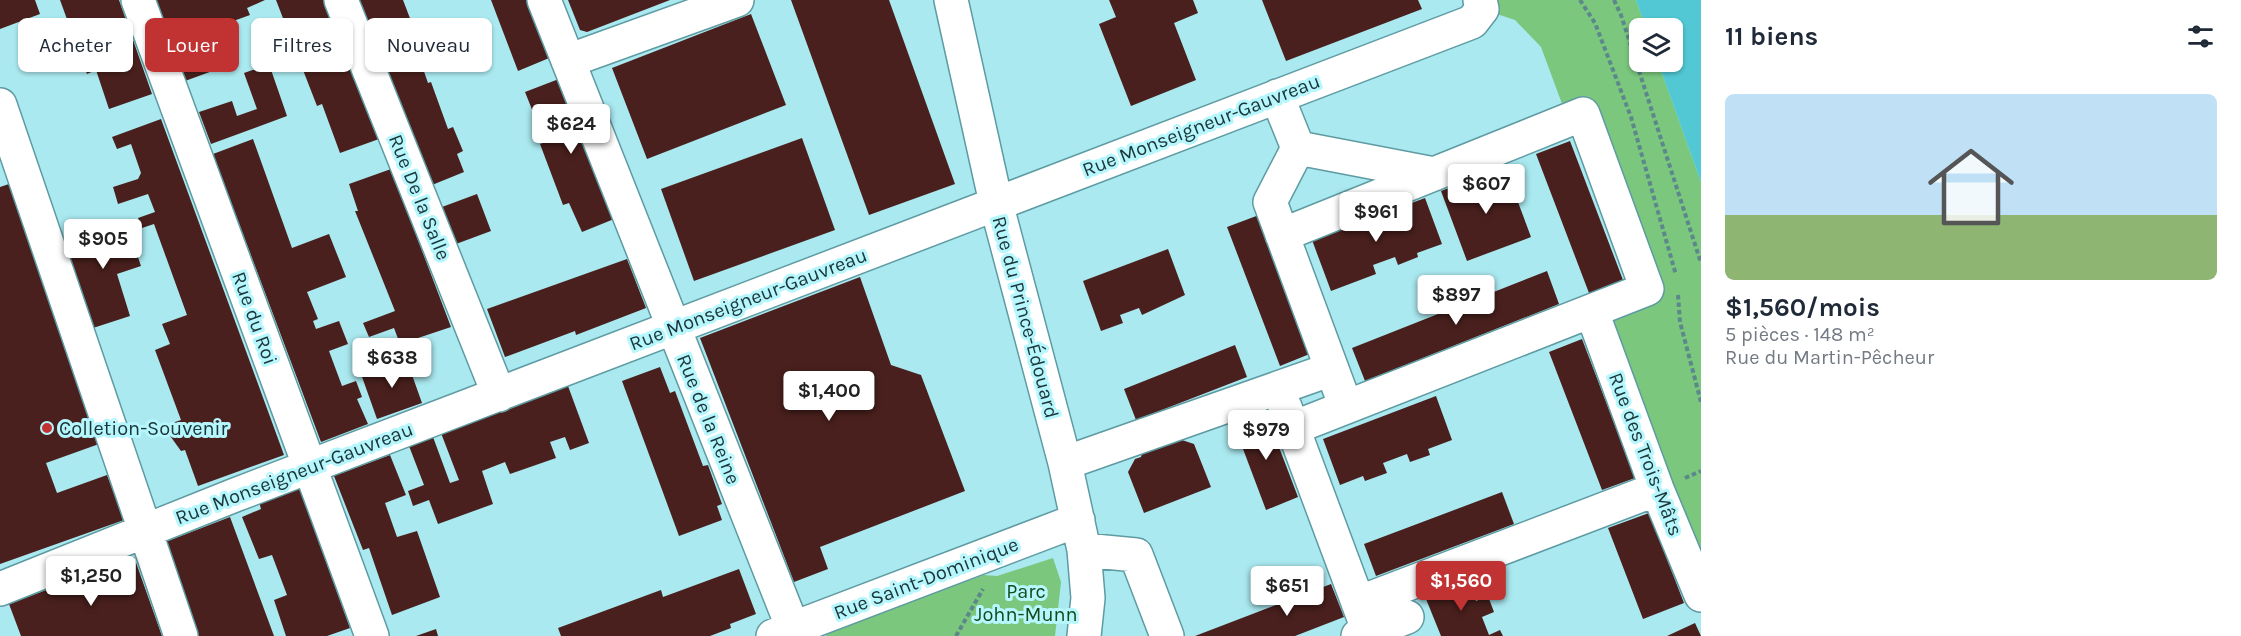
<!DOCTYPE html>
<html lang="fr">
<meta charset="utf-8">
<style>
body{margin:0;font-family:Karla,sans-serif;background:#f6f6f7;color:#1f2937;height:100vh;display:flex;flex-direction:column;font-size:22px;white-space:nowrap}
*{box-sizing:border-box;margin:0}
p{font-size:20px;color:#747a83}
.icon{flex:none;width:33px;height:33px;fill:none;stroke:currentColor;stroke-width:2;stroke-linecap:round;stroke-linejoin:round}
.map{position:relative;flex:1;overflow:hidden}
.panel{display:flex;flex-direction:column;background:#fff;width:540px}
.panel>*{flex:none}
.top-card{position:absolute;left:18px;top:18px;width:570px;height:54px;display:flex;gap:12px}
.tools{position:absolute;left:1629px;top:18px;display:grid;gap:12px}
.tools a{display:grid;place-items:center;width:54px;height:54px;border-radius:9px;background:#fff;box-shadow:0 2px 4px #0004;font-size:30px}
.price{position:absolute;translate:-50% -51px;padding:0 14px;border-radius:6px;background:#fff;color:#222;font-size:20px;line-height:39px;filter:drop-shadow(0 2px 3px #0008)}
.price::after{content:'';position:absolute;left:50%;top:36px;width:18px;height:14px;margin-left:-9px;background:inherit;clip-path:polygon(0 0,100% 0,50% 100%)}
.price.active{background:#c13233;color:#fff}
ul{padding:0;list-style:none}
li{display:grid;align-content:center;gap:12px;height:318px;padding:0 24px}
li span{display:grid;place-items:center;height:186px;border-radius:9px;color:#555}
li>.icon{margin-inline-start:auto}
span .icon{width:108px;height:108px;fill:#fffc;stroke-width:1}
li b{font-size:26px}
h2{display:flex;justify-content:space-between;align-items:center;height:72px;padding:0 24px;font-size:26px}
.tag{padding:0 21px;border-radius:9px;background:#fff;box-shadow:0 2px 4px #0004;font-size:21px;line-height:54px}
.tag.active{background:#c13233;color:#fff}
main{display:flex;flex:1;min-height:0}
.map>svg:first-child{display:block}
</style>
<main>
<div class="map">
<svg width="1701" height="636" viewBox="0 0 1701 636">
<rect width="100%" height="100%" fill="#aae9f0"/>
<!-- green -->
<path fill="#7ac77d" d="M1480,0H1636L1646,28H1640V62H1658L1701,182V595L1592,312L1647,289L1568,120L1541,47L1515,20L1482,9Z
M1053,558L1061,582L1055,636H826L825,633L833,628L984,575L997,576Z"/>
<!-- water -->
<path fill="#51c8d4" d="M1636,0H1701V182L1658,62H1672V28H1646Z"/>
<!-- building -->
<path fill="#49201d" d="M0,0H35L40,14L0,29Z
M60,0H119L152,94L109,109L96,70L87,74Z
M151,0H265L247,8L250,15L167,45Z
M276,0H325L379,139L340,153L322,104L317,106L296,52L302,50L292,23L286,26Z
M359,0H403L424,55L419,57L428,83L431,82L448,129L453,127L463,151L457,154L464,172L432,185Z
M491,0H532L554,56L518,71Z
M568,0H670L587,32L580,30Z
M791,0H889L955,184L869,215Z
M1109,0H1193L1198,13L1174,23L1196,80L1131,106L1099,24L1116,17Z
M1262,0H1418L1422,9L1286,61Z
M751,14L786,105L647,159L612,68Z
M207,38L218,69L185,81L173,50Z
M269,64L287,116L211,144L199,112L232,101L237,116L257,109L244,73Z
M564,77L619,217L582,232L569,203L563,205L540,144L545,142L525,92Z
M161,119L284,455L198,486L185,450L181,451L163,426L181,420L155,350L170,344L162,324L187,315L154,224L142,228L138,218L155,212L148,194L118,204L113,187L138,179L141,173L131,144L117,149L112,137Z
M802,138L835,230L694,281L661,189Z
M253,139L292,248L329,234L346,277L307,292L318,319L313,321L316,329L339,321L348,344L329,351L342,386L356,381L362,397L357,399L368,424L321,442L213,154Z
M1570,141L1623,280L1589,293L1536,154Z
M391,169L451,327L400,344L394,328L369,337L363,323L395,311L355,211H358L349,184Z
M1506,170L1531,237L1467,261L1441,191L1486,174L1488,177Z
M9,184L99,444L46,463L57,493L107,475L124,520L0,564V187Z
M477,194L491,231L456,244L442,207Z
M1425,198L1442,244L1417,253L1418,257L1398,265L1395,257L1373,265L1376,274L1331,291L1312,240Z
M1259,215L1312,353L1280,366L1227,227Z
M125,219L141,266L117,274L130,316L93,328L64,240Z
M1168,249L1185,295L1142,315L1139,308L1120,315L1123,323L1101,331L1083,281Z
M627,259L646,308L576,335L575,331L505,357L487,309Z
M1547,271L1559,304L1365,381L1352,348Z
M860,277L891,365L921,375L965,491L820,547L828,569L794,582L700,338Z
M1582,339L1635,478L1602,490L1549,352Z
M1235,345L1247,377L1136,420L1124,389Z
M406,358L422,403L377,419L361,374Z
M660,367L670,393L675,391L703,466L708,465L722,504L717,506L722,520L679,536L622,381Z
M568,386L589,443L570,450L565,437L550,442L556,458L510,474L505,462L482,471L493,504L438,524L429,500L413,506L408,491L424,485L409,446L433,437L450,483L459,480L441,433Z
M1436,396L1452,440L1428,449L1430,455L1410,462L1407,454L1383,463L1387,473L1365,481L1363,476L1340,485L1323,439Z
M1266,413L1298,497L1266,510L1234,425Z
M1179,439L1194,444L1211,487L1144,513L1128,472L1135,459L1141,457L1142,453Z
M390,455L406,495L385,503L397,537L417,531L440,597L392,615L369,548L363,550L334,476Z
M299,487L350,628L327,636H286L274,600L287,595L272,555L259,559L242,517L261,509L259,502Z
M1502,492L1514,524L1376,576L1364,544Z
M1649,513L1684,603L1643,619L1608,528Z
M230,517L274,636H195L160,544Z
M134,557L162,636H21L9,604Z
M739,569L756,614L730,624L731,628L710,636H561L558,628L661,590L663,597Z
M1468,581L1476,601L1488,596L1494,612L1482,617L1489,635L1500,630L1503,636H1441L1426,599Z
M1331,584L1344,617L1295,636H1195Z
M1695,623L1701,636H1667Z
M436,629L438,636H416Z"/>
<g fill="none" stroke-linecap="round" stroke-linejoin="round">
<defs>
<path id="minor" d="M138,0L372,636
M341,0L499,395
M544,0L796,636
M951,0L996,203L1065,463L1084,550L1088,598L1084,636
M568,61L737,0
M1277,96L1298,148L1270,202L1346,407
M0,105L181,636
M1298,148L1434,174
M1282,235L1583,114L1647,289L1293,428
M1592,312L1657,489L1701,595
M1285,407L1369,632
M1065,463L1332,369
M1084,550L1136,555L1167,636
M0,589L235,495L1472,22L1482,9L1480,0
M1358,603L1657,489
M773,636L1078,520
M1358,636L1407,617"/>
</defs>
<!-- minor casing -->
<use href="#minor" stroke="#5e9ba2" stroke-width="36"/>
<!-- path -->
<path stroke="#5c878b" stroke-width="4" stroke-dasharray="4.5 3" stroke-linecap="butt" d="M1580,0L1595,23L1631,117L1676,275
M1614,0L1621,15L1701,263
M1678,295L1680,322L1701,402
M1685,478L1701,471
M956,636L983,589"/>
<!-- minor -->
<use href="#minor" stroke="#fff" stroke-width="33"/>
</g>
<!-- markers -->
<circle fill="#c13233" stroke="#b6f6fd" stroke-width="2" cx="47" cy="428" r="6"/>
<g text-anchor="middle" stroke-width="6" stroke-linejoin="round" paint-order="stroke">
<!-- street labels -->
<g font-size="20" fill="#1b3538" stroke="#b6f6fd">
<text transform="translate(1201 125) rotate(-21)" y="7">Rue Monseigneur-Gauvreau</text>
<text transform="translate(420 197) rotate(68)" y="7">Rue De la Salle</text>
<text transform="translate(748 299) rotate(-21)" y="7">Rue Monseigneur-Gauvreau</text>
<text transform="translate(1026 317) rotate(75)" y="7">Rue du Prince-Édouard</text>
<text transform="translate(255 318) rotate(70)" y="7">Rue du Roi</text>
<text transform="translate(709 419) rotate(68)" y="7">Rue de la Reine</text>
<text transform="translate(1646 454) rotate(69)" y="7">Rue des Trois-Mâts</text>
<text transform="translate(294 473) rotate(-21)" y="7">Rue Monseigneur-Gauvreau</text>
<text transform="translate(926 578) rotate(-21)" y="7">Rue Saint-Dominique</text>
</g>
<!-- poi labels -->
<g font-size="20" fill="#1b3538" stroke="#b6f6fd" text-anchor="start">
<text x="59" y="435">Colletion-Souvenir</text>
</g>
<!-- park labels -->
<g font-size="20" fill="#144b1a" stroke="#b6f6fd">
<text x="1026" y="598">Parc<tspan x="1026" dy="23">John-Munn</tspan></text>
</g>
</g>
</svg>
<div class="tools">
<a><svg class="icon" aria-label="layers" viewBox="0 0 24 24"><path d="M12 4l9 5-9 5-9-5zM3 14l9 5 9-5"/></svg></a>
</div>
<b class="price" style="left:571px;top:155px">$624</b>
<b class="price" style="left:1486px;top:215px">$607</b>
<b class="price" style="left:1376px;top:243px">$961</b>
<b class="price" style="left:103px;top:270px">$905</b>
<b class="price" style="left:1456px;top:326px">$897</b>
<b class="price" style="left:392px;top:389px">$638</b>
<b class="price" style="left:829px;top:422px">$1,400</b>
<b class="price" style="left:1266px;top:461px">$979</b>
<b class="price" style="left:91px;top:607px">$1,250</b>
<b class="price active" style="left:1461px;top:612px">$1,560</b>
<b class="price" style="left:1287px;top:617px">$651</b>
<div class="top-card">
<a class="tag">Acheter</a>
<a class="tag active">Louer</a>
<a class="tag">Filtres</a>
<a class="tag">Nouveau</a>
</div>
</div>
<section class="panel">
<h2>11 biens<svg class="icon" aria-label="filters" viewBox="0 0 24 24"><path d="M4 7h16M4 17h16"/><circle cx="9" cy="7" r="2"/><circle cx="15" cy="17" r="2"/></svg></h2>
<ul>
<li><span style="background:linear-gradient(#bfe0f5 65%,#8fb573 0)"><svg class="icon" aria-label="home" viewBox="0 0 24 24"><path d="M3 11l9-7 9 7M6 9v11h12V9"/></svg></span><div><b>$1,560/mois</b><p>5 pièces · 148 m²</p><p>Rue du Martin-Pêcheur</p></div></li>
</ul>
</section>
</main>
